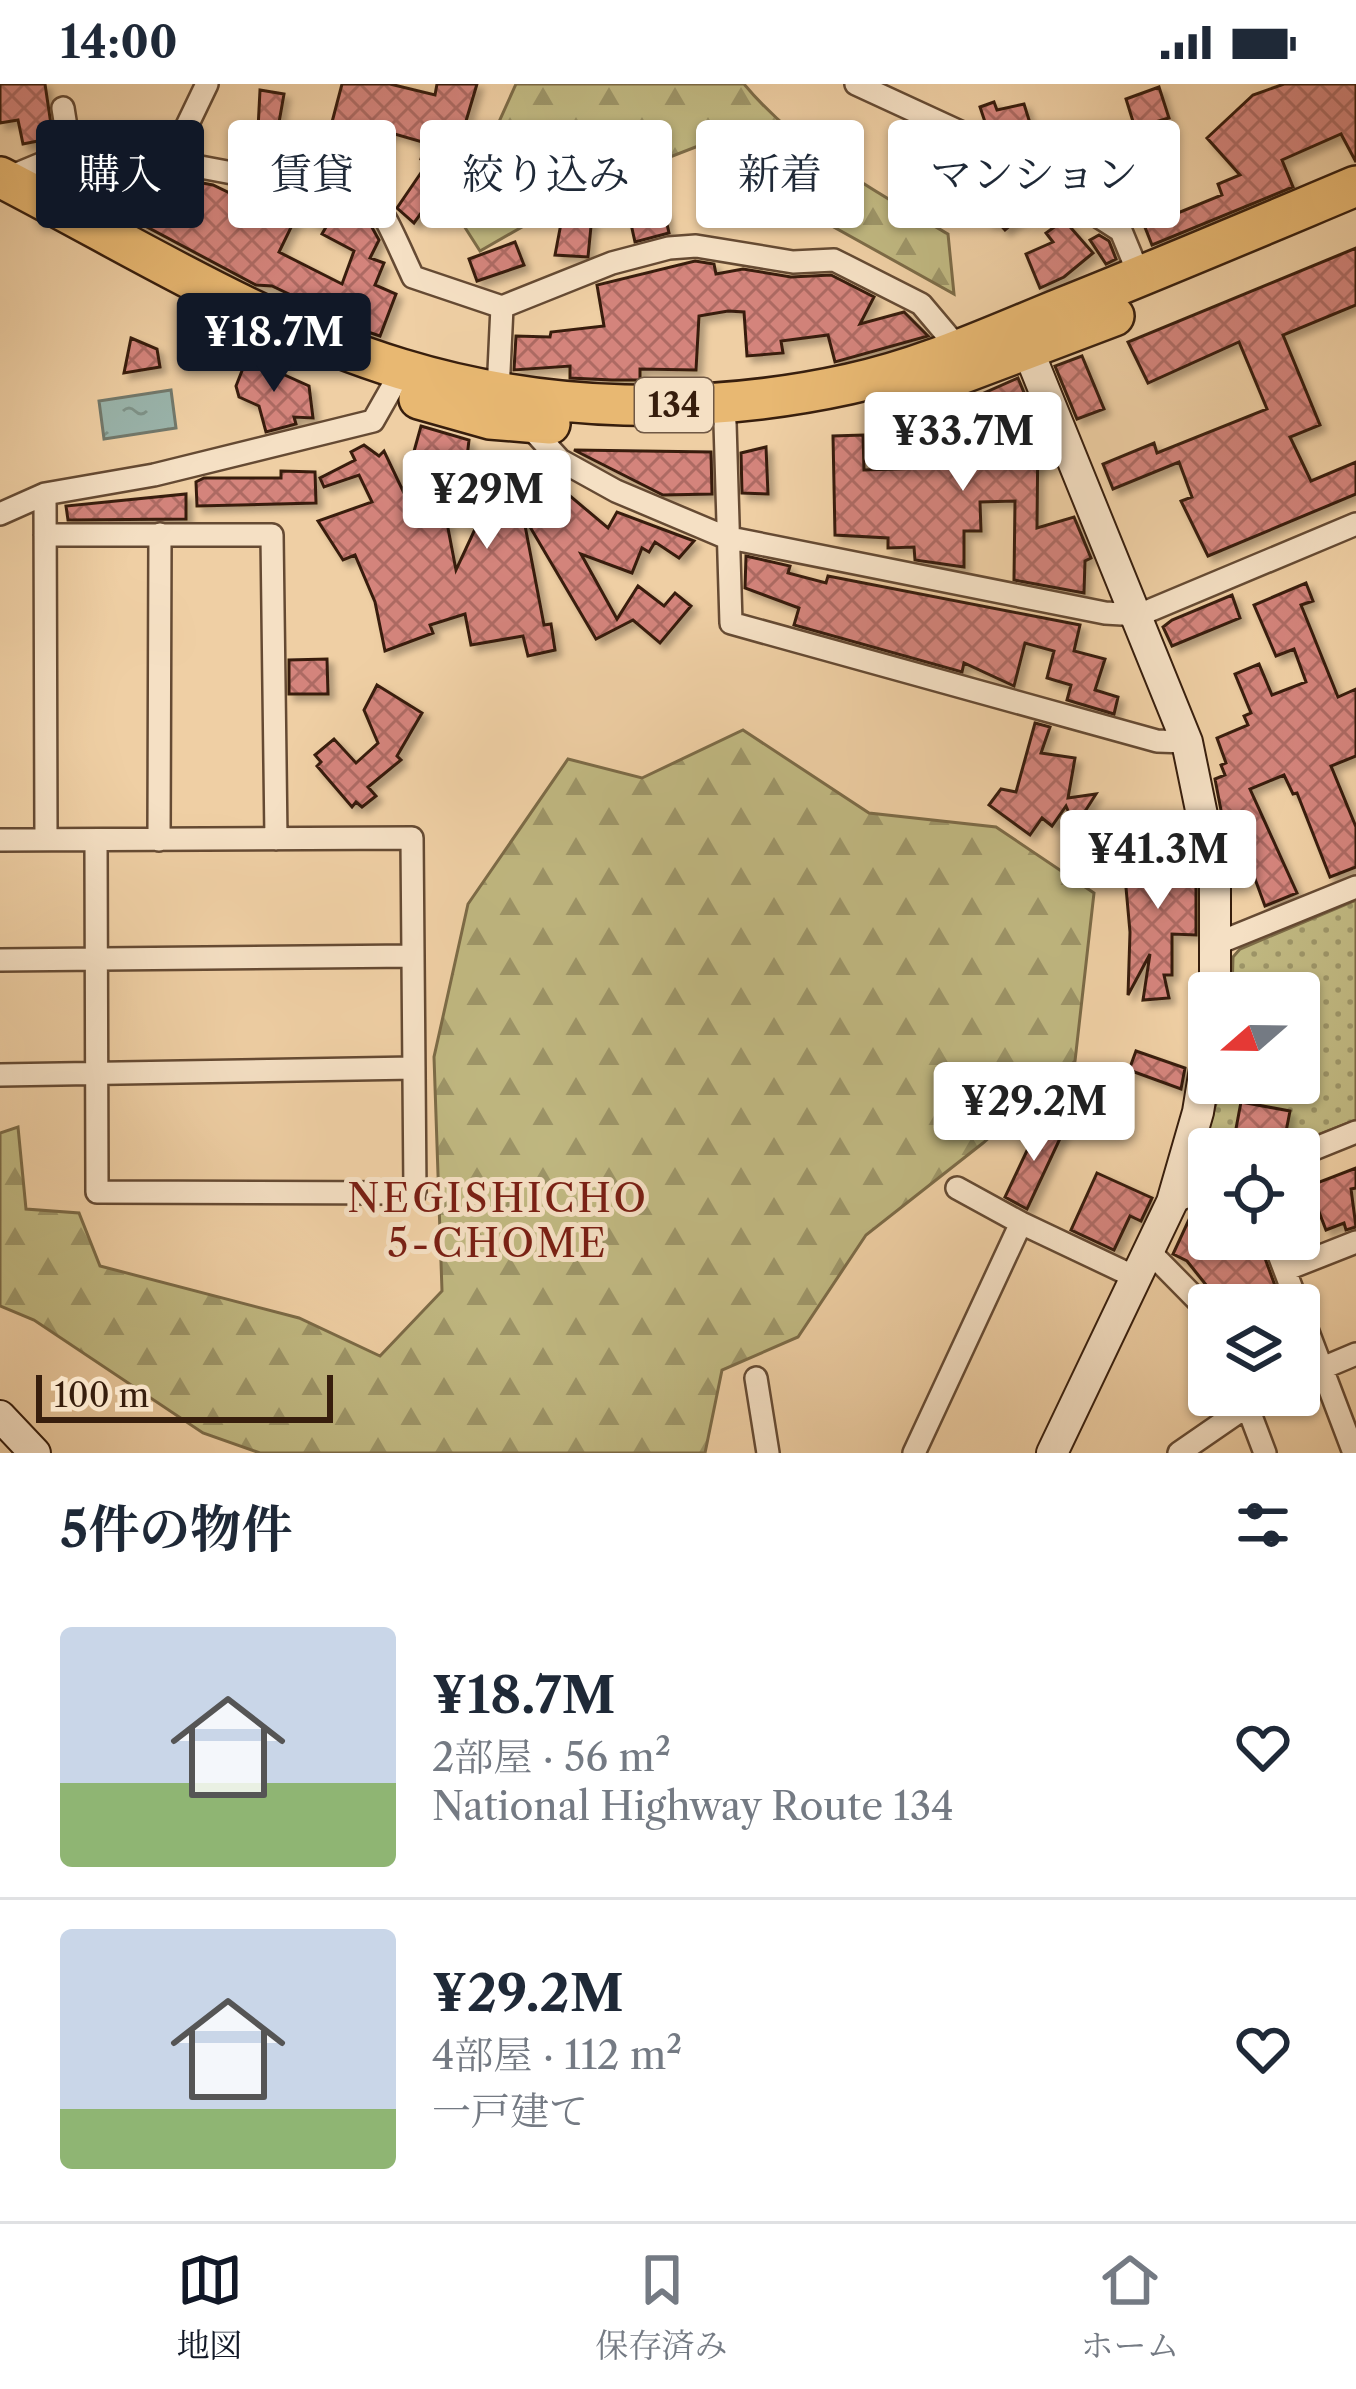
<!DOCTYPE html>
<html lang="ja">
<meta charset="utf-8">
<style>
body{margin:0;font-family:"Libre Caslon Text","Noto Serif JP",serif;background:#f2f2f3;color:#1f2937;height:100vh;display:flex;flex-direction:column;font-size:45px;white-space:nowrap}
*{box-sizing:border-box;margin:0}
p{font-size:39px;color:#747a83}
.icon{flex:none;width:66px;height:66px;fill:none;stroke:currentColor;stroke-width:2;stroke-linecap:round;stroke-linejoin:round}
.map{position:relative;height:1369px;overflow:hidden}
.sheet{display:flex;flex-direction:column;background:#fff;flex:1}
.sheet>*{flex:none}
.top-card{position:absolute;left:36px;top:36px;width:1284px;height:108px;display:flex;gap:24px}
.needle{width:78px;rotate:250deg}
.buttons{position:absolute;left:1188px;top:888px;display:grid;gap:24px}
.buttons a{display:grid;place-items:center;width:132px;height:132px;border-radius:12px;background:#fff;box-shadow:0 3px 9px #0004;font-size:60px}
.scale{position:absolute;left:36px;bottom:30px;width:297px;box-sizing:border-box;padding-left:12px;border:6px solid #371e0d;border-top:0;font-size:33px;line-height:42px;white-space:nowrap;color:#371e0d;-webkit-text-stroke:9px #f5e0c4;paint-order:stroke}
.price{position:absolute;translate:-50% -102px;padding:0 27px;border-radius:12px;background:#fff;color:#222;font-size:39px;line-height:78px;filter:drop-shadow(0 3px 6px #0008)}
.price::after{content:'';position:absolute;left:50%;top:72px;width:36px;height:27px;margin-left:-18px;background:inherit;clip-path:polygon(0 0,100% 0,50% 100%)}
.price.on{background:#111827;color:#fff}
ul{padding:0;list-style:none}
li{display:flex;align-items:center;gap:36px;height:300px;padding:0 60px}
li+li{border-top:3px solid #e0e1e3}
li span{display:grid;place-items:center;flex:none;width:336px;height:240px;border-radius:12px;color:#555}
li>.icon{margin-inline-start:auto}
span .icon{width:144px;height:144px;fill:#fffc;stroke-width:1}
li b{font-size:51px}
h2{display:flex;justify-content:space-between;align-items:center;height:144px;padding:0 60px;font-size:51px}
.chip{padding:0 42px;border-radius:12px;background:#fff;box-shadow:0 3px 9px #0004;font-size:42px;line-height:108px}
.chip.on{background:#111827;color:#fff}
.status{display:flex;justify-content:space-between;align-items:center;height:84px;padding:0 60px;background:#fff;direction:ltr}
.status svg{height:33px;fill:currentColor}
.tab-bar{display:flex;justify-content:space-around;align-items:center;height:168px;border-top:3px solid #e0e1e3;background:#fff;font-size:33px;color:#747a83}
.tab-bar a{display:grid;justify-items:center;gap:6px}
.tab-bar .on{color:#111827}
.map>svg:first-child{display:block}
</style>
<div class="status"><b>14:00</b><svg viewBox="0 0 49 12"><path d="M0 12V9h3v3zM5 12V6h3v6zM10 12V3h3v9zM15 12V0h3v12zM26 1h20v11H26zM47 4h2v5h-2z"/></svg></div>
<div class="map">
<svg width="1356" height="1369" viewBox="0 0 1356 1369">
<defs>
<pattern id="forest-firs" width="22" height="20" patternUnits="userSpaceOnUse" patternTransform="scale(3)"><rect width="22" height="20" fill="#c0b881"/><path d="M5 1l3.5 6h-7zM16 11l3.5 6h-7z" fill="#9d9568"/></pattern>
<pattern id="park-dots" width="8" height="8" patternUnits="userSpaceOnUse" patternTransform="scale(3)"><rect width="8" height="8" fill="#c0b881"/><path d="M2 2h.1M6 6h.1" fill="none" stroke="#9d9568" stroke-width="1.8" stroke-linecap="round"/></pattern>
<pattern id="water-ripples" width="26" height="14" patternUnits="userSpaceOnUse" patternTransform="scale(3)"><rect width="26" height="14" fill="#9ab5ac"/><path d="M2 4q2-2 4 0t4 0M15 11q2-2 4 0t4 0" fill="none" stroke="#7e938a"/></pattern>
<pattern id="building-cross-hatch" width="8" height="8" patternUnits="userSpaceOnUse" patternTransform="scale(3)"><rect width="8" height="8" fill="#d4847b"/><path d="M0 0l8 8M0 8l8-8" fill="none" stroke="#ad6b63"/></pattern>
<filter id="shadow"><feDropShadow dx="5.5" dy="5.5" stdDeviation="3" flood-color="#0004"/></filter>
</defs>
<rect width="100%" height="100%" fill="#efcfa4"/>
<filter id="stains"><feTurbulence type="fractalNoise" baseFrequency=".00167" numOctaves="4"/><feColorMatrix values="0 0 0 0 .2 0 0 0 0 .09 0 0 0 0 .02 0 0 0 .5 -.17"/></filter>
<radialGradient id="worn" r=".72"><stop offset=".6" stop-color="#630" stop-opacity="0"/><stop offset="1" stop-color="#630" stop-opacity=".3"/></radialGradient>
<!-- forest -->
<path fill="url(#forest-firs)" stroke="#7c6b47" stroke-width="3" d="M516,0H744C798,65 876,108 948,150L954,210L787,117L711,57L590,104L480,167L457,131Z
M743,646L869,729L996,743L1094,809L1075,977L983,1059L866,1151L798,1253L722,1286L705,1369H260L203,1349L34,1236L0,1222V1049L18,1043L26,1125L79,1129L100,1182L299,1234L380,1272L442,1207L434,973L468,820L568,675L642,694Z"/>
<!-- park -->
<path fill="url(#park-dots)" stroke="#7c6b47" stroke-width="3" d="M1356,816V1036L1282,1065H1209V1094L1202,1097L1195,1092L1222,999H1299V909H1232L1233,873L1240,865Z"/>
<!-- water -->
<path fill="url(#water-ripples)" stroke="#72796c" stroke-width="3" d="M171,306L176,344L104,355L99,317Z
M1266,895L1312,903L1300,977L1299,909H1263Z"/>
<!-- building -->
<path fill="url(#building-cross-hatch)" stroke="#371e0d" stroke-width="3" fill-rule="evenodd" filter="url(#shadow)" d="M0,0H45L53,54L23,60L18,36L0,39Z
M342,0H390L435,11L437,0H477L450,91L460,98L448,115L437,107L414,139L397,124L429,77L421,75L426,59L388,48L375,91L310,59L316,39L331,42Z
M1284,0H1356V78L1341,50L1282,76L1293,103L1152,161L1133,113V90L1150,87L1158,122L1168,117L1173,131L1222,111L1218,100L1240,91L1207,54L1253,11Z
M1159,3L1169,34L1135,44L1126,15Z
M260,6L284,10L277,50L258,45Z
M994,18L997,26L1024,20L1029,36L997,49L987,44L980,23Z
M1069,57L1096,81L1092,92L1097,98L1087,108L1050,75Z
M985,82L1006,91L1000,98L1022,132L1005,146L996,136L991,139L975,116L961,128L949,115Z
M78,83L114,102L119,92L147,106L150,89L213,101L234,111L237,106L263,121L277,96L290,92V122L300,90L317,101L321,97L353,117L350,128L369,138L379,156L370,174L384,179L375,201L396,210L380,252L362,246L366,236L316,218L314,222L272,202L256,201L70,102ZM290,124L326,143L322,150L354,167L342,200L279,168L298,129Z
M658,125L664,127L669,149L635,158L629,131Z
M563,129L592,132L588,173L555,171Z
M1064,136L1093,169L1064,193L1040,204L1026,170L1053,158L1046,149Z
M1099,151L1109,157L1116,175L1106,180L1090,156Z
M515,158L524,181L477,197L469,175Z
M1356,164V221L1283,251L1320,341L1290,353L1311,397L1356,378V410L1208,472L1181,417L1192,413L1179,378L1113,405L1103,380L1154,359L1157,369L1267,325L1239,258L1148,299L1128,258Z
M695,177L714,180L716,190L743,185L791,193L831,191L874,213L860,240L904,228L928,252L835,278L828,251L781,257L783,269L747,272L744,228L728,227L699,232L696,286L640,285V296H612L570,294V282L514,286L516,252L550,253L551,248L604,242L597,201Z
M131,254L157,265L160,283L124,289Z
M1082,272L1104,325L1077,335L1055,282Z
M247,274L309,302L313,334L294,333L296,340L266,348L259,322L239,313L236,302Z
M1018,294L1038,343L1037,444L1074,433L1091,474L1085,477L1084,509L1014,496L1015,417L980,418L981,447H964V483L915,476L914,463L888,464V454L835,451L833,352L863,351L864,386L958,383L957,321Z
M421,342L469,356L466,382L437,378L432,420L443,421L441,440L447,439L456,486L483,428L476,424L486,407L471,400L482,379L521,399L537,384L608,444L617,428L694,457L679,474L655,458L649,468L642,464L632,489L581,470L617,535L638,502L664,522L675,509L691,522L660,559L633,536L596,555L523,431L544,541L551,540L555,566L528,572L523,552L471,561L465,530L430,541L433,549L385,567L375,518L355,471L343,476L318,437L372,418L359,391L324,403L320,394L355,376L351,368L364,361L379,372L384,367L403,407Z
M766,363L768,410L742,409L741,369Z
M574,366L711,368L712,410L663,411Z
M281,387L315,388L316,419L197,422L196,398L204,394H281Z
M186,410V435L68,436L66,422Z
M746,472L790,482L788,489L826,499L828,492L1080,541L1074,567L1105,575L1095,606L1118,613L1114,630L1067,616L1071,601L1047,594L1054,567L1025,559L1014,602L964,579L962,588L794,541L799,524L745,504Z
M1306,499L1313,517L1301,521L1338,613L1356,605V672L1331,682L1356,743V783L1330,793L1297,709L1293,710L1284,691L1250,705L1297,809L1265,822L1241,757H1229L1225,747L1215,695L1225,691L1221,681L1226,679L1217,654L1248,641L1244,632L1251,629L1235,590L1259,580L1272,611L1306,598L1294,565L1276,572L1254,521Z
M1232,511L1240,534L1172,562L1163,543L1172,536Z
M327,575L328,610H289V576Z
M377,601L422,629L397,672L401,676L368,703L376,712L362,723L356,718L352,723L317,682L321,678L315,671L334,655L356,679L378,659L364,626Z
M1035,639L1050,643L1041,669L1075,674L1068,714L1096,710L1075,743L1066,722L1052,742L1042,734L1030,751L989,721L1001,705L1016,708Z
M1189,763L1196,796V851L1172,850V891H1164L1169,914L1143,916L1150,870L1128,911L1130,848L1123,770Z
M1136,967L1185,984L1181,1005L1129,986Z
M1241,1018L1290,1027L1284,1058L1235,1050Z
M1041,1037L1064,1046L1027,1125L1005,1113Z
M1356,1084V1104L1351,1105L1356,1143L1346,1146L1344,1139L1326,1146L1309,1102Z
M1097,1089L1152,1114L1141,1137L1130,1132L1114,1166L1071,1146Z
M1193,1127L1196,1135L1209,1130V1155H1258L1282,1221H1222L1187,1177L1173,1170Z"/>
<g fill="none" stroke-linecap="round" stroke-linejoin="round">
<defs>
<path id="street" d="M856,0L984,59L1121,147L1140,193
M63,24L70,68
M170,77L207,0
M5,95L70,68L110,66L243,91L303,72C380,107 378,118 413,193L502,223L612,179L669,164L696,162L793,178L834,176L921,220L959,265
M498,308L502,223
M725,339L731,539L1157,657L1187,658
M528,341L560,376L616,407L725,453L1105,529L1139,531L1356,440
M45,410L46,756
M0,430L45,410L154,391L373,337L402,286
M45,451H272L276,755
M0,756L412,754L415,1109L97,1108L96,758
M159,756L160,450
M1218,859L1356,803
M0,876L413,872
M0,991L414,984
M1299,1071L1356,1048
M957,1104L1021,1139
M1172,1118L1209,1105
M1273,1155L1298,1221
M1151,1169L1209,1228
M1285,1186L1356,1158
M1299,1224L1354,1369
M756,1294L768,1369
M1299,1294L1356,1270
M1243,1311L1265,1369
M914,1369L1021,1139L1137,1194
M1179,1369L1263,1311"/>
<path id="secondary" d="M1021,249L1187,658L1215,794V909
M0,1332L35,1369
M1052,1369L1172,1118L1198,1028L1209,960"/>
<path id="highway" d="M0,93C130,160 260,242 401,285C545,329 703,332 849,300C920,285 988,254 1054,227C1155,187 1256,144 1356,102
M905,311L1114,232
M419,315L490,335L550,340"/>
</defs>
<!-- street casing -->
<use href="#street" stroke="#654a33" stroke-width="26"/>
<!-- secondary casing -->
<use href="#secondary" stroke="#371e0d" stroke-width="34"/>
<!-- highway casing -->
<use href="#highway" stroke="#371e0d" stroke-width="44"/>
<!-- street -->
<use href="#street" stroke="#f5e0c4" stroke-width="21"/>
<!-- secondary -->
<use href="#secondary" stroke="#f5e0c4" stroke-width="30"/>
<!-- highway -->
<use href="#highway" stroke="#e8b872" stroke-width="39"/>
</g>
<g text-anchor="middle" stroke-width="10" stroke-linejoin="round" paint-order="stroke">
<!-- shield labels -->
<rect fill="#f5e0c4" stroke="#705844" stroke-width="3" x="635" y="294" width="78" height="54" rx="9"/>
<g font-size="33" font-weight="bold" fill="#371e0d">
<text x="674" y="333">134</text>
</g>
<!-- neighbourhood labels -->
<g font-size="39" letter-spacing="3" fill="#7a1f14" stroke="#f5e0c4">
<text x="498" y="1128">NEGISHICHO<tspan x="498" dy="45">5-CHOME</tspan></text>
</g>
</g>
<rect width="100%" height="100%" filter="url(#stains)"/>
<rect width="100%" height="100%" fill="url(#worn)"/>
</svg>
<div class="buttons">
<a><svg class="needle" viewBox="-14 -14 28 28"><path d="M0-13l5 13h-10z" fill="#e53935"/><path d="M0 13l5-13h-10z" fill="#747a83"/></svg></a>
<a><svg class="icon" aria-label="locate" viewBox="0 0 24 24"><circle cx="12" cy="12" r="6"/><path d="M12 2v4M12 18v4M2 12h4M18 12h4"/></svg></a>
<a><svg class="icon" aria-label="layers" viewBox="0 0 24 24"><path d="M12 4l9 5-9 5-9-5zM3 14l9 5 9-5"/></svg></a>
</div>
<div class="scale">100 m</div>
<b class="price on" style="left:274px;top:311px">¥18.7M</b>
<b class="price" style="left:963px;top:410px">¥33.7M</b>
<b class="price" style="left:487px;top:468px">¥29M</b>
<b class="price" style="left:1158px;top:828px">¥41.3M</b>
<b class="price" style="left:1034px;top:1080px">¥29.2M</b>
<div class="top-card">
<a class="chip on">購入</a>
<a class="chip">賃貸</a>
<a class="chip">絞り込み</a>
<a class="chip">新着</a>
<a class="chip">マンション</a>
</div>
</div>
<section class="sheet">
<h2>5件の物件<svg class="icon" aria-label="filters" viewBox="0 0 24 24"><path d="M4 7h16M4 17h16"/><circle cx="9" cy="7" r="2"/><circle cx="15" cy="17" r="2"/></svg></h2>
<ul>
<li><span style="background:linear-gradient(#c9d6e8 65%,#8fb573 0)"><svg class="icon" aria-label="home" viewBox="0 0 24 24"><path d="M3 11l9-7 9 7M6 9v11h12V9"/></svg></span><div><b>¥18.7M</b><p>2部屋 · 56 m²</p><p>National Highway Route 134</p></div><svg class="icon" aria-label="heart" viewBox="0 0 24 24"><path d="M12 20l-8-8c-3-5 5-10 8-4 3-6 11-1 8 4z"/></svg></li>
<li><span style="background:linear-gradient(#c9d6e8 75%,#8fb573 0)"><svg class="icon" aria-label="home" viewBox="0 0 24 24"><path d="M3 11l9-7 9 7M6 9v11h12V9"/></svg></span><div><b>¥29.2M</b><p>4部屋 · 112 m²</p><p>一戸建て</p></div><svg class="icon" aria-label="heart" viewBox="0 0 24 24"><path d="M12 20l-8-8c-3-5 5-10 8-4 3-6 11-1 8 4z"/></svg></li>
</ul>
</section>
<nav class="tab-bar">
<a class="on"><svg class="icon" aria-label="map" viewBox="0 0 24 24"><path d="M3 6l6-2 6 2 6-2v14l-6 2-6-2-6 2zM9 4v14M15 6v14"/></svg>地図</a>
<a><svg class="icon" aria-label="saved" viewBox="0 0 24 24"><path d="M7 4h10v16l-5-4-5 4z"/></svg>保存済み</a>
<a><svg class="icon" aria-label="home" viewBox="0 0 24 24"><path d="M3 11l9-7 9 7M6 9v11h12V9"/></svg>ホーム</a>
</nav>
